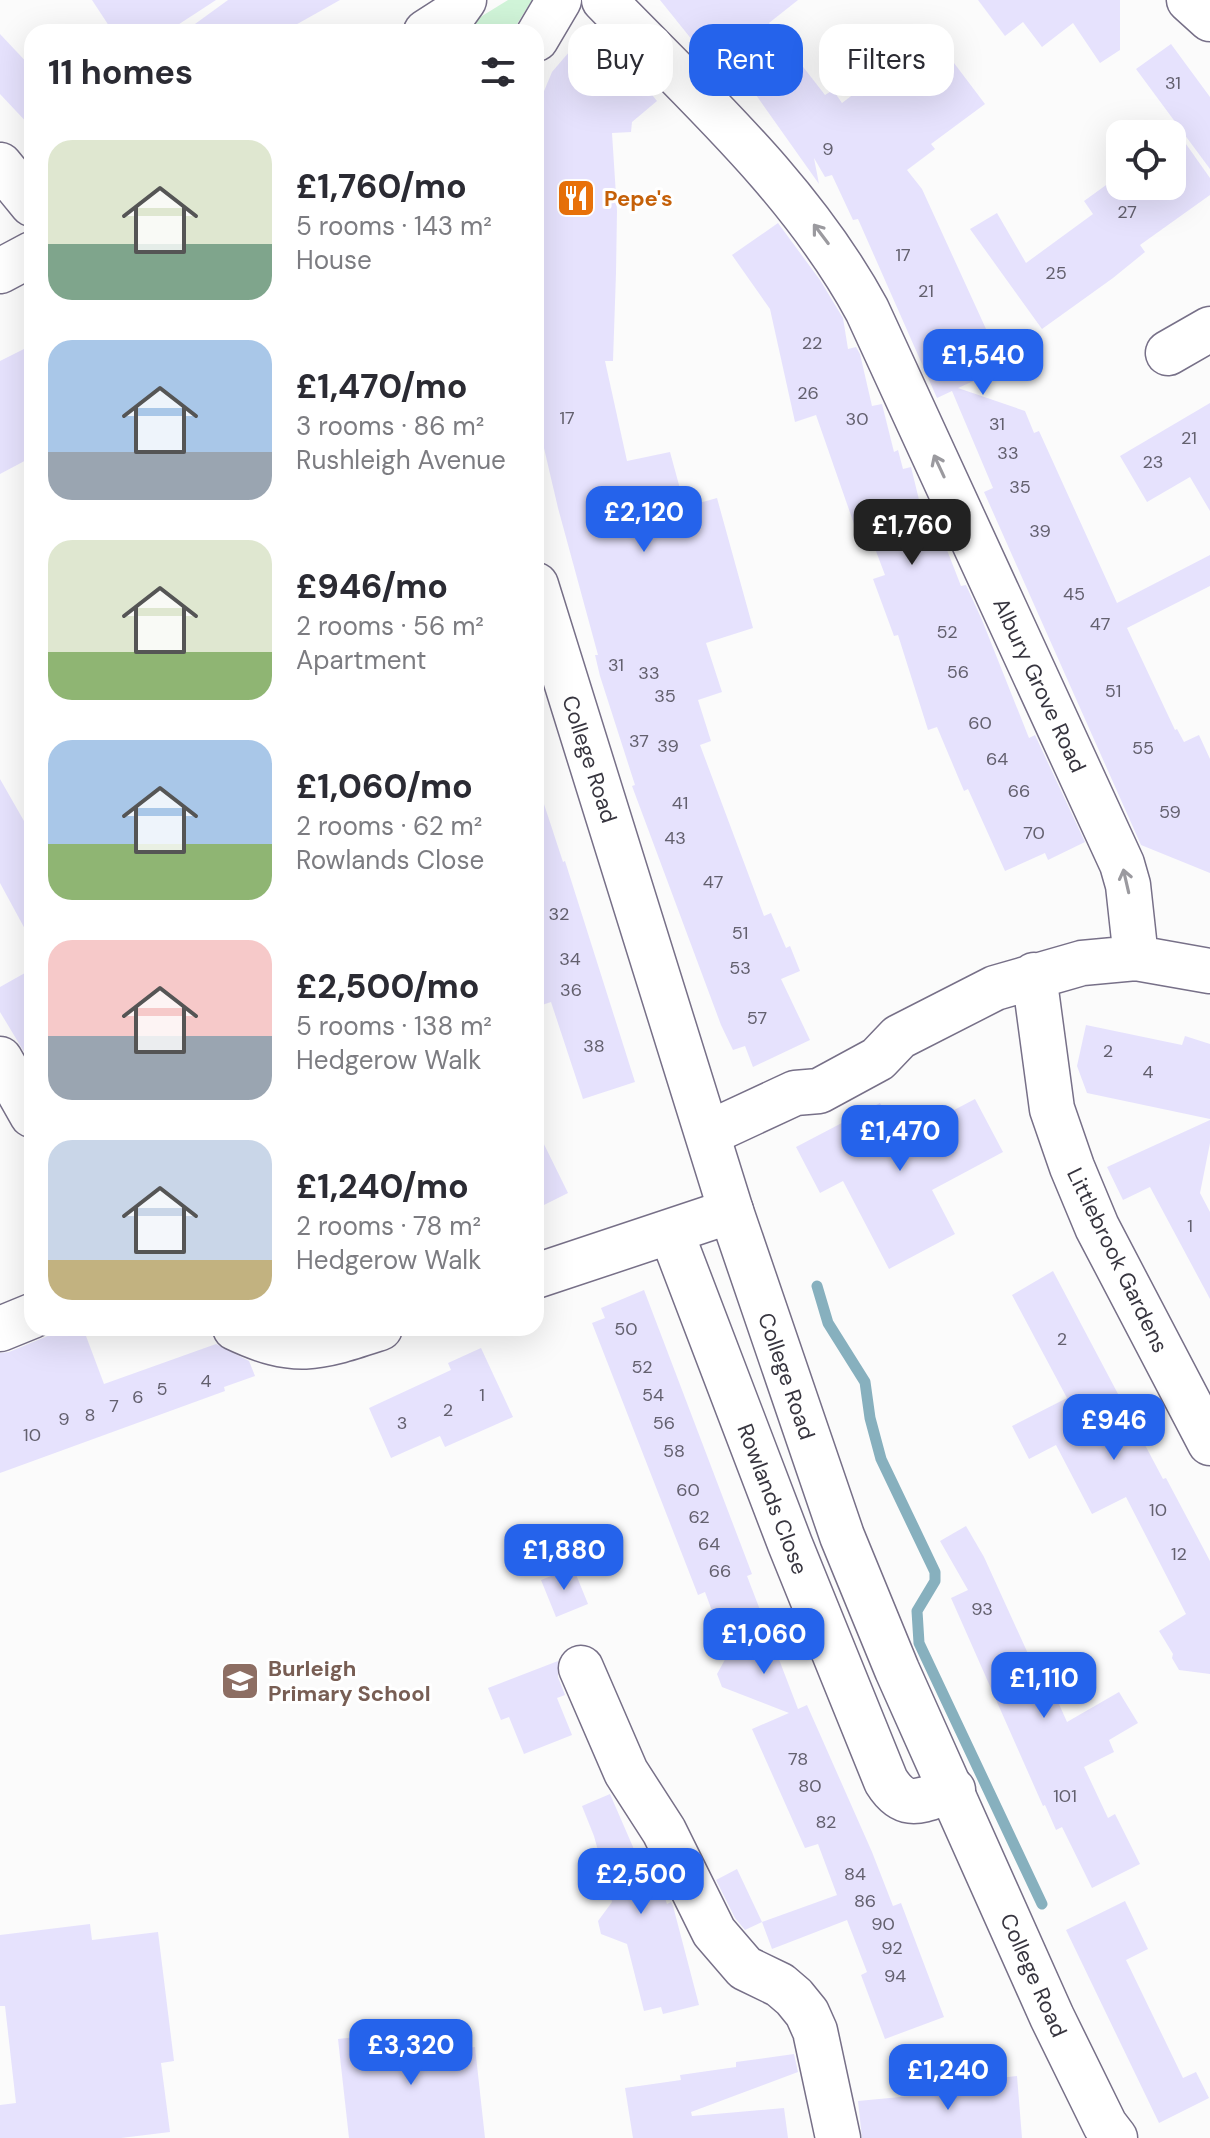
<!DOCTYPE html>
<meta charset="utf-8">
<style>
body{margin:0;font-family:"DM Sans",sans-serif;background:#f7f7f7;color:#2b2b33;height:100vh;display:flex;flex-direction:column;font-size:30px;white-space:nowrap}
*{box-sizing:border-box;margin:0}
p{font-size:26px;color:#7c7c81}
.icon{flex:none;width:44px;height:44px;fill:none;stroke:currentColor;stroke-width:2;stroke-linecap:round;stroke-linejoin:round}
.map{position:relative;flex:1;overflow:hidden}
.sheet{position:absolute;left:24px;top:24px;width:520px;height:1312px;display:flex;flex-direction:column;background:#fff;border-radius:24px;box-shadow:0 8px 32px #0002}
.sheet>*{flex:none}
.banner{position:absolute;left:568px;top:24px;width:522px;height:72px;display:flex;gap:16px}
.tools{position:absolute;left:1106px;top:120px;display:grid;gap:16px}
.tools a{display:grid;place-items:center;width:80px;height:80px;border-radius:16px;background:#fff;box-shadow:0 8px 32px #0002;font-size:40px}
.price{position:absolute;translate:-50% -68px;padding:0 18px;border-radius:16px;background:#2563eb;color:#fff;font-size:26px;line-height:52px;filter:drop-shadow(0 2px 4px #0008)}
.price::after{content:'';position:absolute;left:50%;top:48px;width:24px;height:18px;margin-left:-12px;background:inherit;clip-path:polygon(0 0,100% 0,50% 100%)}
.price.selected{background:#222;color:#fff}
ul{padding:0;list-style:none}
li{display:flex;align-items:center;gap:24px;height:200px;padding:0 24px}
li span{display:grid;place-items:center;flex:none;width:224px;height:160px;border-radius:24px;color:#555}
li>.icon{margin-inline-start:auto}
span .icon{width:96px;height:96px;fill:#fffc;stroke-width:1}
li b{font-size:34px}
h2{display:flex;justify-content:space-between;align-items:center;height:96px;padding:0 24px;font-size:34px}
.chip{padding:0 28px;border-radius:24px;background:#fff;box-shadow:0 8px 32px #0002;font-size:28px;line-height:72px}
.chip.selected{background:#2563eb;color:#fff}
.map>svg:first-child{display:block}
</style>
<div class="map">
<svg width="1210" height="2138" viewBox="0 0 1210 2138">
<rect width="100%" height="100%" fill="#fbfbfb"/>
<!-- green -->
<path fill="#d0f4d8" d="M508,0H532L512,32H456Z"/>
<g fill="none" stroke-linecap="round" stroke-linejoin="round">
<!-- stream -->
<path stroke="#87b0be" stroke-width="11" d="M817,1286L828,1323L865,1382L870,1418L881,1459L935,1572V1581L917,1611L919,1643L1042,1904"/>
</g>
<!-- building -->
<path fill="#e6e2fd" d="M92,0H216L167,32H113Z
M228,0H340L283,32H184Z
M660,0H798L769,23L825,95L833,90L842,103L909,52L903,44L926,26L985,104L931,144L935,149L907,170L922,189L997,353L989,357L996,371L958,388L1025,411L1034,433L1039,431L1117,603L1210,555V586L1127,628L1175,730L1177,729L1184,742L1199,735L1210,759V873L1141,845L984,492L993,488L952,391L937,398L858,219L853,220L832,175L825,177L814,158L819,184L717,40L701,51Z
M978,0H1120V50L1100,63L1073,23L1042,47L1023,22L1005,36Z
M593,24L648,80L644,85L657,101L632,122L631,132L612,133L617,211L616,273L613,361H605L627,461L670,452L685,507L717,498L753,628L706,643L722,692L698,700L711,741L700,745L764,916L771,913L786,948L790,946L800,971L781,979L810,1040L753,1067L745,1046L733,1050L721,1025L632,786L635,785L600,676L595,655H598L558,508L536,414V153L538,127L543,128L542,96L552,72Z
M0,34L32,68V128L0,94Z
M1171,44L1210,97V169L1136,69Z
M1181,137L1210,178V195L1140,245L1145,252L1113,278L1042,329L970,229L997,213L1026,263L1093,214L1084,201L1120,175V186H1172V144Z
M778,223L820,280L843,318L848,349L856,347L860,354L872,406L882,404L894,452L898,450L903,469L911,467L922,512L931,509L961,586L966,585L982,620L1029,738L1035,735L1085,842L1048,860L1045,853L1005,871L968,789L964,791L937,727L928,730L898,635L894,636L873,579L885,575L865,522L854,524L816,415L795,422L770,309L732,255Z
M32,345V457L0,474V361Z
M1210,403V511L1190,477L1147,502L1120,456Z
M0,779L32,835V942L0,883Z
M536,798H542L563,862L565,861L635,1082L583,1099L551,1002L536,1007Z
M32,969V1065L0,1012V987Z
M1086,1025L1182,1045L1185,1036L1210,1044V1119L1087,1093L1077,1066Z
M975,1099L1003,1152L932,1190L955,1234L889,1269L843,1181L820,1193L796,1147L880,1103L899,1139Z
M1210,1120V1143L1200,1193L1210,1212V1299L1150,1187L1123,1200L1107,1167Z
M536,1128L568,1193L536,1209Z
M1053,1271L1163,1479L1166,1478L1210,1561V1674L1179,1670L1172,1658L1173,1654L1159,1631L1186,1614L1126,1497L1092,1514L1056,1445L1029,1459L1012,1426L1067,1398L1012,1295Z
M644,1290L752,1574L747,1576L798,1709L807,1705L872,1852L893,1906L901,1903L944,2017L885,2039L861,1975L867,1972L847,1920L772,1949L762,1922L837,1895L818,1844L805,1848L752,1729L789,1713L722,1687L717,1674L728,1654L705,1592L698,1595L592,1323L605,1318L601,1308Z
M67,1328H83L104,1384L216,1344L249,1361L255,1376L224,1387L225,1391L0,1473V1353L9,1352Z
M481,1348L513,1417L445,1447L440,1436L391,1458L369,1408L451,1370L448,1363Z
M966,1526L984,1557L1035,1669L1042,1666L1067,1722L1119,1692L1138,1723L1109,1740L1114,1752L1084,1767L1108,1818L1115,1814L1140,1864L1092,1888L1062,1827L1056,1830L1045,1805L1043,1806L951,1598L968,1590L940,1541Z
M573,1567L588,1604L556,1617L541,1580Z
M558,1661V1677L565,1695L557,1698L572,1735L524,1754L509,1717L501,1720L488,1688Z
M610,1794L643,1870L654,1867L667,1904L671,1902L673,1906L699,2005L663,2014L661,2007L644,2011L627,1944L601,1934L598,1921L612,1902L594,1836L582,1806Z
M737,1869L762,1922L745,1930L735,1918L716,1880Z
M1125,1901L1148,1949L1126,1960L1183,2078L1196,2072L1209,2098L1159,2123L1066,1930Z
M90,1924L92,1940L158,1932L174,2061L161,2063L170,2132L121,2138H0V2105L16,2103L5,2006H0V1935Z
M445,2027L448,2050L475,2047L485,2138H349L338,2039Z
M794,2054L798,2072L691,2112L692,2116L784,2108L788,2138H633L625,2088L681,2080L680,2075L736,2067V2062Z
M1017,2076L1022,2138H862L858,2101L932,2094L931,2085Z"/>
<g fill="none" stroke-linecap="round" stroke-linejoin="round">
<defs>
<path id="minor" d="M604,0C698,97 802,190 867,310L1122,864L1128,885L1136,958
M1189,0L1210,19
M0,165L32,204
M1168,353L1210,329
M1034,975L1052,1109L1072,1167L1097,1227L1210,1443
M0,1059L32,1115
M709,1133L795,1093L819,1091L878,1059L899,1037L995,988L1082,963L1136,958L1210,971
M671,1232L790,1544L886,1781C906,1813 923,1799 953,1790
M536,1276L731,1211
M235,1328C296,1357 319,1348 380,1328
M0,1329L32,1316
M581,1668L626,1772L664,1831L714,1932L745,1968L780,1985L794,1997L807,2013L815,2031L838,2138"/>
<path id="major" d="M426,32L454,14L464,0
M536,39L559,0
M0,271L32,254
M536,585L731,1211L842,1536L897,1670L1052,2017L1105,2125L1115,2138"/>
</defs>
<!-- minor casing -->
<use href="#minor" stroke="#777088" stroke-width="47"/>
<!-- major casing -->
<use href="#major" stroke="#777088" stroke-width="47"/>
<!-- minor -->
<use href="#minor" stroke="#fff" stroke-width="44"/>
<!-- major -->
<use href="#major" stroke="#fff" stroke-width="44"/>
</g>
<!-- one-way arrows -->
<defs><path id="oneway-shaft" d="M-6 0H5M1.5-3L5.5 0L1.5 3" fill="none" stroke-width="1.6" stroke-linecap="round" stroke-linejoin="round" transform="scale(2)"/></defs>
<g stroke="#9b9a9f">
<use href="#oneway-shaft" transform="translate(821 234) rotate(-127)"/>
<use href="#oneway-shaft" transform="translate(939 466) rotate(-115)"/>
<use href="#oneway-shaft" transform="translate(1126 881) rotate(-103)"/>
</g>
<!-- icons -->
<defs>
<symbol id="restaurant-square" viewBox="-11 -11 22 22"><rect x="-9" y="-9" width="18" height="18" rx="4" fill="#e8710a" stroke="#fff"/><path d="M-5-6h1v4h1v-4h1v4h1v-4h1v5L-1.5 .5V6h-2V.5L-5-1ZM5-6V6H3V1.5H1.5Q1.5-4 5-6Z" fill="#fff"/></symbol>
<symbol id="school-square" viewBox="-11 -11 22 22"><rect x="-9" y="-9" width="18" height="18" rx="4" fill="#8d6e63" stroke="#fff"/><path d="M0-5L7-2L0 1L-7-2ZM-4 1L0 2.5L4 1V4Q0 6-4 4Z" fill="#fff"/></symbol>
</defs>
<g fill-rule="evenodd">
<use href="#restaurant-square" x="554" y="176" width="44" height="44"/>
<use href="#school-square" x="218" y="1659" width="44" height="44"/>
</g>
<g text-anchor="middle" stroke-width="6" stroke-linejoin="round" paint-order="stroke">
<!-- number labels -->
<g font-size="18" fill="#63606e">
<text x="1173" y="89">31</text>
<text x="828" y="155">9</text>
<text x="1127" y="218">27</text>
<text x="903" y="261">17</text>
<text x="1056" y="279">25</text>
<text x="926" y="297">21</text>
<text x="812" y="349">22</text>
<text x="808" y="399">26</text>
<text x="567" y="424">17</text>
<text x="857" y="425">30</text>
<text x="997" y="430">31</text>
<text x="1189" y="444">21</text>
<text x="1008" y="459">33</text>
<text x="1153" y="468">23</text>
<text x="1020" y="493">35</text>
<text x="1040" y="537">39</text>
<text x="1074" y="600">45</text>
<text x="1100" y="630">47</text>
<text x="947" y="638">52</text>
<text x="616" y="671">31</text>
<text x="958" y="678">56</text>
<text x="649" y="679">33</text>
<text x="1113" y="697">51</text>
<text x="665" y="702">35</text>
<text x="980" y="729">60</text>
<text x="639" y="747">37</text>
<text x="668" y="752">39</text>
<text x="1143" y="754">55</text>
<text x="997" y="765">64</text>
<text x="1019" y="797">66</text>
<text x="680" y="809">41</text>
<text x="1170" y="818">59</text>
<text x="1034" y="839">70</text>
<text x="675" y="844">43</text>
<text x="713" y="888">47</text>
<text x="559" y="920">32</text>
<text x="740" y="939">51</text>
<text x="570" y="965">34</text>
<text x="740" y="974">53</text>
<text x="571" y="996">36</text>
<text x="757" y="1024">57</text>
<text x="594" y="1052">38</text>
<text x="1108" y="1057">2</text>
<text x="1148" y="1078">4</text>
<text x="1190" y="1232">1</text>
<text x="626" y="1335">50</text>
<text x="1062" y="1345">2</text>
<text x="642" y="1373">52</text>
<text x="206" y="1387">4</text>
<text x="162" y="1395">5</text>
<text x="482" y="1401">1</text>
<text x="653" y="1401">54</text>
<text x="138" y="1403">6</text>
<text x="114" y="1412">7</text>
<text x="448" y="1416">2</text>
<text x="90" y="1421">8</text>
<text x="64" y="1425">9</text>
<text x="402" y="1429">3</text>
<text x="664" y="1429">56</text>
<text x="32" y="1441">10</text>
<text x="674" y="1457">58</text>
<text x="688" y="1496">60</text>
<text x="1158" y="1516">10</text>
<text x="699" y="1523">62</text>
<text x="709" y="1550">64</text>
<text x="1179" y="1560">12</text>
<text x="720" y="1577">66</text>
<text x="982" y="1615">93</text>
<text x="798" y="1765">78</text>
<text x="810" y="1792">80</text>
<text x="1065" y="1802">101</text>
<text x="826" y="1828">82</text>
<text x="855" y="1880">84</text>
<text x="865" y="1907">86</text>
<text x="883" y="1930">90</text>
<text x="892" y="1954">92</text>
<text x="895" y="1982">94</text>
</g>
<!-- food labels -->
<g font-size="22" font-weight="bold" fill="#c56008" stroke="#fff" text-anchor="start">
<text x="604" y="206">Pepe's</text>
</g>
<!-- street labels -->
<g font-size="22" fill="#37353f" stroke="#fff">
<text transform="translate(1040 685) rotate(65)" y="8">Albury Grove Road</text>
<text transform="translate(590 759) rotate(72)" y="8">College Road</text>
<text transform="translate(1118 1260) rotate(64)" y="8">Littlebrook Gardens</text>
<text transform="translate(787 1376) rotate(71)" y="8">College Road</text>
<text transform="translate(773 1499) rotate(69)" y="8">Rowlands Close</text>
<text transform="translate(1034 1975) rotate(66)" y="8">College Road</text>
</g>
<!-- education labels -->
<g font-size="22" font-weight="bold" fill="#785e54" stroke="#fff" text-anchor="start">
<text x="268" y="1676">Burleigh<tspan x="268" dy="25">Primary School</tspan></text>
</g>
</g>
</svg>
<div class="tools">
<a><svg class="icon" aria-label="locate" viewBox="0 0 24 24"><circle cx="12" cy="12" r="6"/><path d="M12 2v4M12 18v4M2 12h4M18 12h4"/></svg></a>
</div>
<b class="price" style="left:983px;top:397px">£1,540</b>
<b class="price" style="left:644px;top:554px">£2,120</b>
<b class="price selected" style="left:912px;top:567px">£1,760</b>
<b class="price" style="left:900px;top:1173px">£1,470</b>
<b class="price" style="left:1114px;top:1462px">£946</b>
<b class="price" style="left:564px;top:1592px">£1,880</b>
<b class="price" style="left:764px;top:1676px">£1,060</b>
<b class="price" style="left:1044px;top:1720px">£1,110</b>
<b class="price" style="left:641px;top:1916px">£2,500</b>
<b class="price" style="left:411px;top:2087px">£3,320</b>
<b class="price" style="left:948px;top:2112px">£1,240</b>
<div class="banner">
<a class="chip">Buy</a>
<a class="chip selected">Rent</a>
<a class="chip">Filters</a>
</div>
<section class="sheet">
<h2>11 homes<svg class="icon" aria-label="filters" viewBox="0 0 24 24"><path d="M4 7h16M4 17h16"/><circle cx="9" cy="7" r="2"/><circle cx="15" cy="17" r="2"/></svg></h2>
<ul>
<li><span style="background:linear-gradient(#dfe7d0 65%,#7fa58c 0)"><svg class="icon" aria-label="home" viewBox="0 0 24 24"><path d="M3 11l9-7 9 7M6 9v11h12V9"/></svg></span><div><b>£1,760/mo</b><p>5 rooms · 143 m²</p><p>House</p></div></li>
<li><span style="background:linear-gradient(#a9c7e8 70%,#9aa5b1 0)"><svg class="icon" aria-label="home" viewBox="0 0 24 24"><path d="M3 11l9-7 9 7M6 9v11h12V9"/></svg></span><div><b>£1,470/mo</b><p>3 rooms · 86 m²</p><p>Rushleigh Avenue</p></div></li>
<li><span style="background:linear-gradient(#dfe7d0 70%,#8fb573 0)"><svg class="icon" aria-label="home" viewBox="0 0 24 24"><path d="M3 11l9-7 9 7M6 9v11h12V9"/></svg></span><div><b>£946/mo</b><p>2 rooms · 56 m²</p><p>Apartment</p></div></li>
<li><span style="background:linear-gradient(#a9c7e8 65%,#8fb573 0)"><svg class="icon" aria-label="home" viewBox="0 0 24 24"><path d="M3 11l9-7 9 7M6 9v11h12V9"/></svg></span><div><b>£1,060/mo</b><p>2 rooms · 62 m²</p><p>Rowlands Close</p></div></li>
<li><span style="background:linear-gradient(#f6c9c9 60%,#9aa5b1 0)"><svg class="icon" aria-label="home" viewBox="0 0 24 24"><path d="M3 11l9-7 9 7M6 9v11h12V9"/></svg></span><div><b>£2,500/mo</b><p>5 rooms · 138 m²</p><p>Hedgerow Walk</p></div></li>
<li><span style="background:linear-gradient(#c9d6e8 75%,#c2b280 0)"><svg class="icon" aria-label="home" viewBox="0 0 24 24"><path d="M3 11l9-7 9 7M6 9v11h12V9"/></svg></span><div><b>£1,240/mo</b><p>2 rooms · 78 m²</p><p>Hedgerow Walk</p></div></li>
</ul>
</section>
</div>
